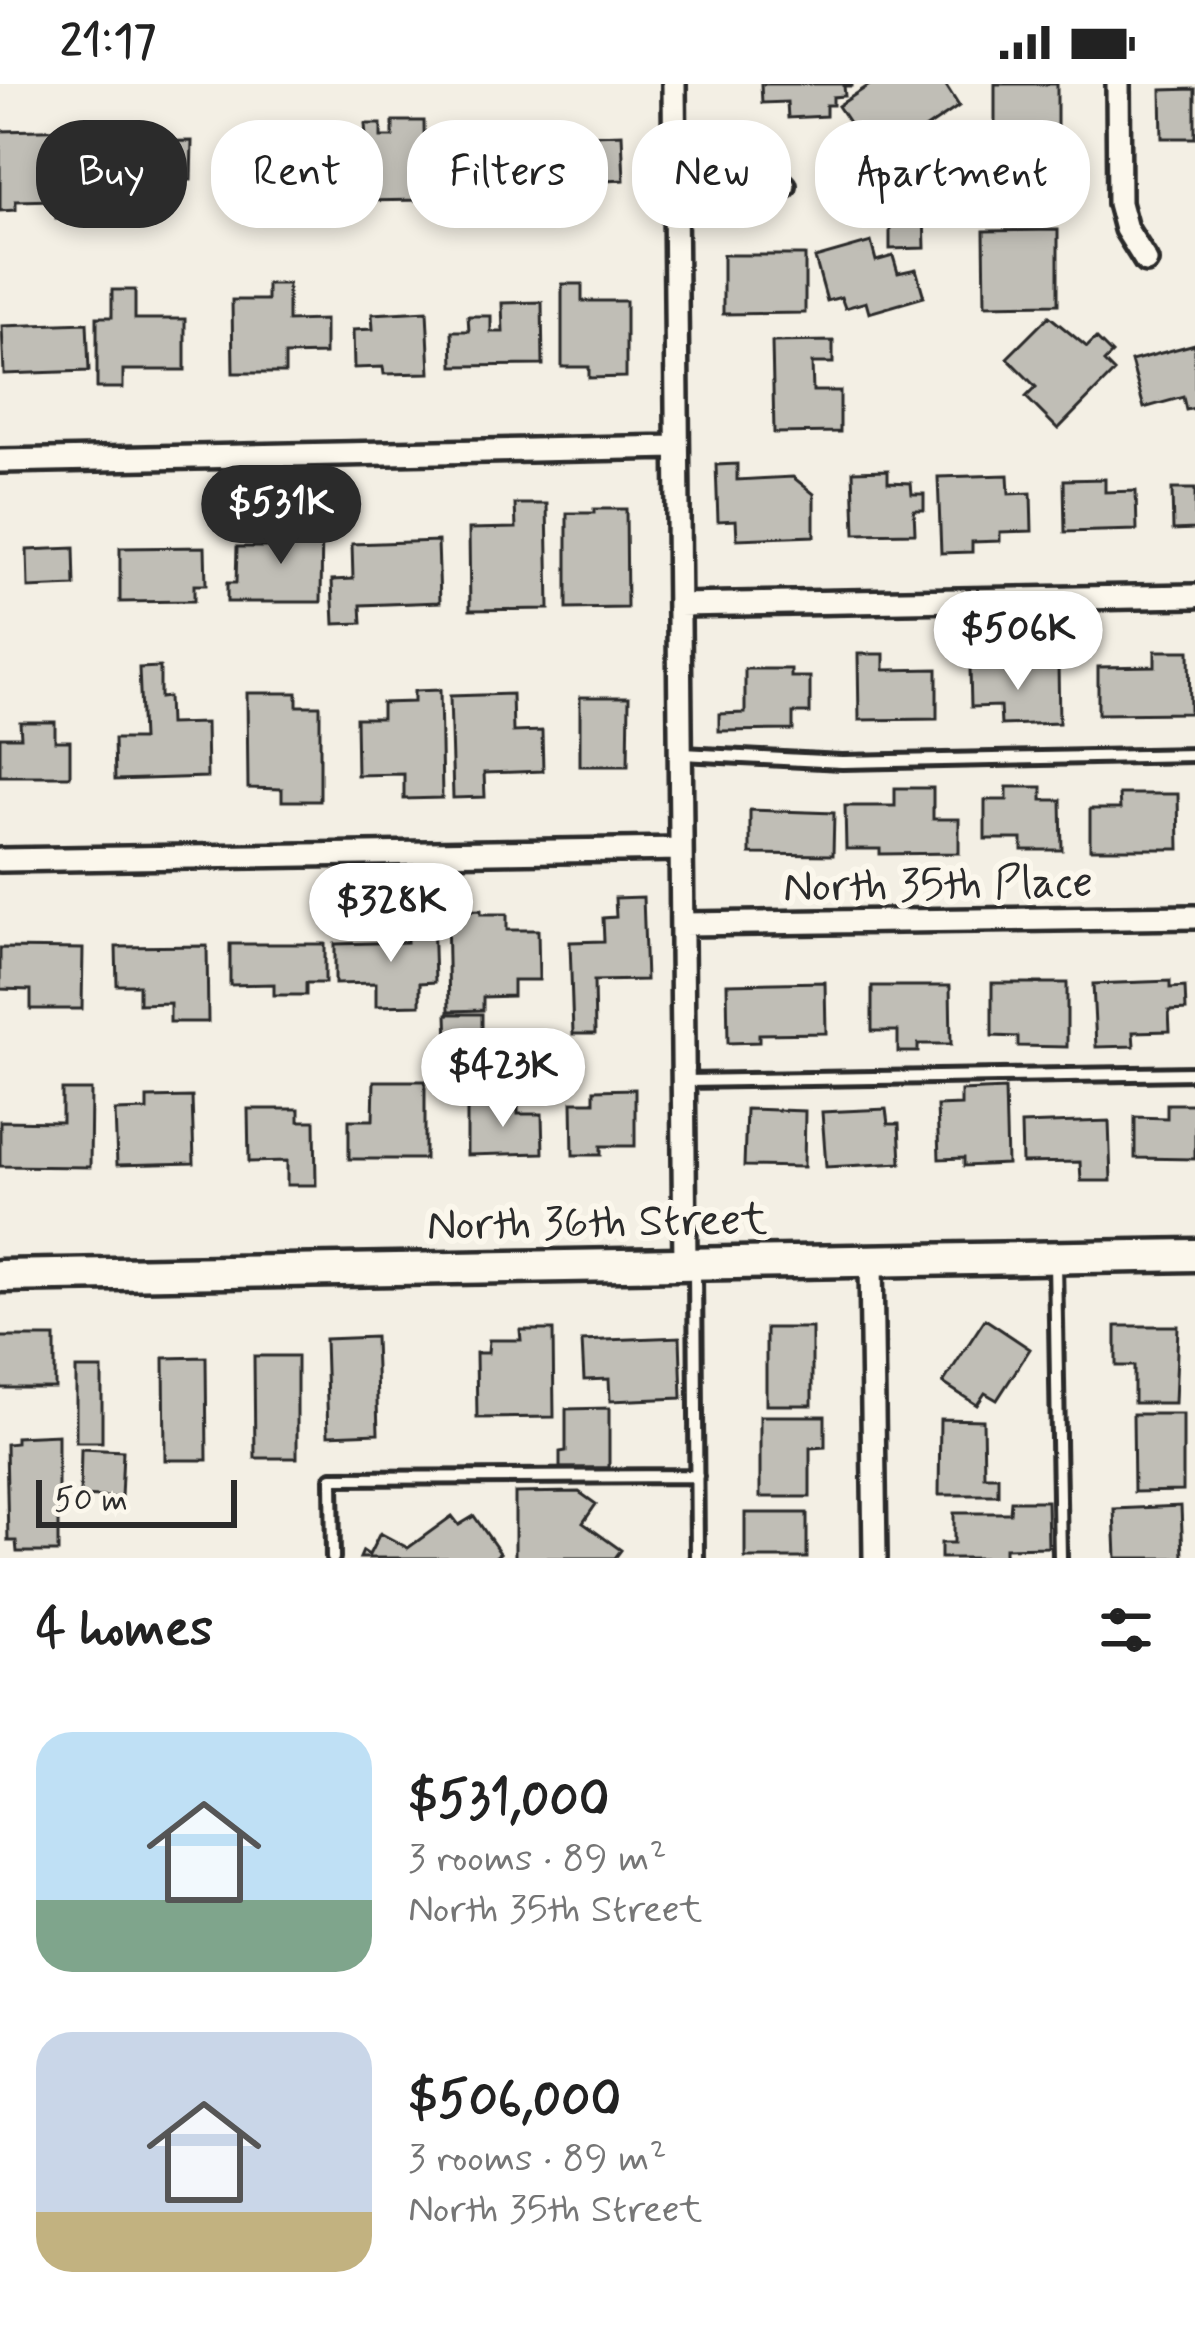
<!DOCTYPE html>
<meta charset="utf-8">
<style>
body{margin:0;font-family:Mynerve,sans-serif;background:#f2f2f2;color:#222;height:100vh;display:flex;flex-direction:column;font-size:45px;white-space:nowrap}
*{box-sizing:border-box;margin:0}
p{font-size:39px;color:#767676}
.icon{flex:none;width:66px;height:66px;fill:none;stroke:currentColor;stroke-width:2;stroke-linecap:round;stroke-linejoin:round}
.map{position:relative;height:1474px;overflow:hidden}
.side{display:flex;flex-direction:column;background:#fff;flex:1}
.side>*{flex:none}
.hud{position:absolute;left:36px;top:36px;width:1125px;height:108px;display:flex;gap:24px}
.scale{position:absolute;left:36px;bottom:30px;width:201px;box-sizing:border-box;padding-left:12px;border:6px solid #2b2b2b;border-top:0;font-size:33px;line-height:42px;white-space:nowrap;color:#2b2b2b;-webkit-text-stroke:9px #fbf7ec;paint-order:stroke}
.price{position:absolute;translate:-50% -102px;padding:0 27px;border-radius:42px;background:#fff;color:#222;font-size:39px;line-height:78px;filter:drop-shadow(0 3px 6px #0008)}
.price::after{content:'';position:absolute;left:50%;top:72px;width:36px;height:27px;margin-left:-18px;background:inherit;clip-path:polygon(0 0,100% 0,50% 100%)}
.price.active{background:#2b2b2b;color:#fff}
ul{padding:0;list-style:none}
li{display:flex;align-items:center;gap:36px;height:300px;padding:0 36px}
li span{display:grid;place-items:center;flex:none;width:336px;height:240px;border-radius:36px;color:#555}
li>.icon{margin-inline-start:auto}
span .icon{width:144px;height:144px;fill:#fffc;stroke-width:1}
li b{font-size:51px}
h2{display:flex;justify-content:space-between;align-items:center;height:144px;padding:0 36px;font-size:51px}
.pill{padding:0 42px;border-radius:48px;background:#fff;box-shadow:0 6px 18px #0003;font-size:42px;line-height:108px}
.pill.active{background:#2b2b2b;color:#fff}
.status{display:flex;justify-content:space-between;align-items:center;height:84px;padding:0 60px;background:#fff;direction:ltr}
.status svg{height:33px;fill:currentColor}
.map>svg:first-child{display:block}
</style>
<div class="status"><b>21:17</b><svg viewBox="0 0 49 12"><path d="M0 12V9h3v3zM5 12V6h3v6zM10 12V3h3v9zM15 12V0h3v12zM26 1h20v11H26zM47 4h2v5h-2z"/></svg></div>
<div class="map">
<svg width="1195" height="1474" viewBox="0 0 1195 1474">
<rect width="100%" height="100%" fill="#f3efe4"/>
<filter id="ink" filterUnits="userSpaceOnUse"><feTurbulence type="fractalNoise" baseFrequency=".00833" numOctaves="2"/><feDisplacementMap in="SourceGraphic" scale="24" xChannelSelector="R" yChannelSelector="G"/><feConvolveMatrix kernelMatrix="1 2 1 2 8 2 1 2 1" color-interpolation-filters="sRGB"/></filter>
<g filter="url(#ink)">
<!-- building -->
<path fill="#c0beb6" stroke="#2b2b2b" stroke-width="3" d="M761,0H852V2H844L845,12L833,13V21H826V32L788,34L787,18L762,19Z
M871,0H945L959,22L901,61L896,54L871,71L838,22Z
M995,0H1057V46H995Z
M1195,5V54H1162L1161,6Z
M393,37H424L425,116L357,117V128H330V53H366L365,40H381V53H393Z
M81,45L84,133L56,134V116L16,117V126L0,127V47Z
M622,50L624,96L564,99L562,52Z
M472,52H544V92H472Z
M310,55V111H233V56Z
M192,57L191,96H180V110H159V97H117V58Z
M994,58H1062V87H1048L1049,131L994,132Z
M948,73V96L937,97V129H924L925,164L890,165V143L872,144L871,74Z
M1058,146V220L985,221L984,147Z
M871,158L876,177L893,172L898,189L916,185L924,213L869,229L866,218L845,224L841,213L827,217L815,174Z
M723,171H805V229L723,230Z
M267,200H288V237L325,236V270L285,271V289H233L232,216H267Z
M562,200H582V217H626V293L589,294V283H562Z
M112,206H135V235H185V286H123V304H97V233H112Z
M542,218L543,281L453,282L452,247H469L468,232H491V248H503L502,219Z
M427,227L430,289L384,290L383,283L354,284L353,246L373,245L372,230Z
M1049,232L1087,263L1096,254L1112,270L1104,278L1114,288L1058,345L1026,313L1036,303L1007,274Z
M87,239L89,287L4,290L2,242Z
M833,257V279H812L813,307H840V348L774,349L772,258Z
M1195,260V324L1186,326L1183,313L1144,324L1131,277Z
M737,380V396L793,393L814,410V452L737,455L736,436L718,437L716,381Z
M888,386V398L911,399L912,410H924V426H914L915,449L855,450L853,387Z
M1008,391L1009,410L1031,409L1032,447L1000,448V457L972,458V468L941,469L938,393Z
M1105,395V408L1136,407L1137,446L1065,448L1064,396Z
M1172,405H1195V445L1173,446Z
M515,420H547L549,525L470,526L469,445L516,444Z
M594,425H626L627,524L567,525V429H594Z
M266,440H322L321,518H227V499H236L237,463H266Z
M438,457L440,518L361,521L362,539L334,540L332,496L353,495L352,460Z
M205,463L206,501H194V517L120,518V464Z
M74,464L75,502L28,504L27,466Z
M1155,567H1189L1190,629L1098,630V583L1155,582Z
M858,570H884V586L937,585V635L859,636Z
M1058,581L1059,639L1001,641L1000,622L971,623L970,584Z
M160,583V614L168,613L169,640L206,639L207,693L115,696L114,655H142L139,584Z
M745,585H791V593H810V629H793V646L719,647V630L745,629Z
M440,606L442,714L404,715V690L357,691L356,634H382V619L414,618V607Z
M247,609H297V622H320V717H282V705L248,704Z
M512,610L513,648L542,647L543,687L484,689L485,713L453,714L450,612Z
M580,613H629L628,682H580Z
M20,638H55V657H70V692H0V653H21Z
M1007,703H1042V716H1061L1062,766H1022V755H985V716H1007Z
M895,704H933V735H959V769L880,770V765H846L845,722H895Z
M1119,710H1178L1179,765H1090V725H1120Z
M750,726L834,729L833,771L750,770Z
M643,813L646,896L594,897L595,950H573L570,858L604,857L603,834L616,833L615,814Z
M481,826V830H507V846H538L539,896H513V912L483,913V926L449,927L447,827Z
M433,833L435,898L420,899V921L376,922V899L335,900V860L407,858L406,834Z
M230,860H325V899H306V911H274V900L230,901Z
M207,862L208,938H170V919L139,920V901H117L116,863Z
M0,864L83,865L82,925H31V906L0,905Z
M1170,897V904L1185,903L1186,926L1169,927L1170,947L1133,948L1134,962L1096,963L1093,900Z
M825,898L826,949L759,950V958L728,959L727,900Z
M992,899H1067V963L1018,962V953L992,952Z
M872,902H950L951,960H918V968H898V947H872Z
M447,930H482V958L448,959Z
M374,997H425V1075H349V1036H373Z
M635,1005V1062H601V1071H573L572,1018H594V1006Z
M1005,1005L1007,1080L964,1082V1074L939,1075L937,1022L961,1021V1007Z
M62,1006H91L90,1083L0,1082V1037L62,1038Z
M192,1013L194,1079L117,1081L115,1027L147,1026V1014Z
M518,1017V1030H542L543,1069L467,1071V1019Z
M1167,1020H1195V1075L1135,1074V1033L1167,1034Z
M248,1025H299V1037H315L316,1101H287V1077L249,1078Z
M746,1025L805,1027L804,1083L744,1082Z
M886,1025L888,1040H899L901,1079L826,1083L822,1028Z
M1109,1037L1111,1097H1081L1080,1078L1022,1079L1021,1040Z
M985,1235L1030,1265L997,1316L985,1309L977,1321L943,1299Z
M1116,1242H1178L1175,1319H1134V1282H1116Z
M766,1244H812V1321H766Z
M520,1246H553L554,1333L477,1334L476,1269H488L489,1256H521Z
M0,1253H55V1304H0Z
M375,1253L378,1349L328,1351L325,1255Z
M680,1253L682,1314L610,1317L609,1295L584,1296L582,1257Z
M254,1272H297V1374H255Z
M206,1273L207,1376H165L164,1274Z
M76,1285H102V1358H76Z
M609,1324V1384H560V1368L566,1367V1325Z
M1133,1330H1183V1407L1134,1408Z
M760,1332H825V1363L810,1364V1413H760Z
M940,1335L983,1336L984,1392H998V1411H939Z
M58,1351V1468H17L16,1457H8L6,1360L16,1359V1353Z
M81,1365L123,1367L121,1414L80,1412Z
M579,1408L596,1420L583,1439L621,1466L615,1474H515V1409Z
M1011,1417H1047L1048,1463L1005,1464V1474H941V1459H954V1429H1010Z
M1181,1422L1183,1474H1116L1114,1425Z
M745,1429H807V1474H745Z
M452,1432L459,1441L474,1432L500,1469L494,1474H360L363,1467L369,1471L380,1449L408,1464Z"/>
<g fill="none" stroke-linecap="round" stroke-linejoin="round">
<defs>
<path id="lane" d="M682,670L842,678L1195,671
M686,997L1195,989
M1055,1177L1060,1474
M695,1183L697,1474
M333,1474L332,1394L697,1392"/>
<path id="street" d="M674,0L685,1180
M1118,0L1119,119L1126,145L1146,177
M674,67C726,67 745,64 784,102
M0,377L676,363
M679,521L1195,512
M0,776L681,765
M683,840L1195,833
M871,1176L875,1474"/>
<path id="secondary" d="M0,1192L1195,1171"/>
</defs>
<!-- lane casing -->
<use href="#lane" stroke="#2b2b2b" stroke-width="20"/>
<!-- street casing -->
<use href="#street" stroke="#2b2b2b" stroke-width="30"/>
<!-- secondary casing -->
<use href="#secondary" stroke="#2b2b2b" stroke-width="39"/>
<!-- lane -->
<use href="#lane" stroke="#fbf7ec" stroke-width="10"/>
<!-- street -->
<use href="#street" stroke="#fbf7ec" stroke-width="21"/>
<!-- secondary -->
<use href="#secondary" stroke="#fbf7ec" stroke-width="30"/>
</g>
</g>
<g text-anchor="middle" stroke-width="12" stroke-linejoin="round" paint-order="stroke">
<!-- street labels -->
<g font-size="45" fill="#2b2b2b" stroke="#fbf7ec">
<text transform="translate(938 798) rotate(-1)" y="16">North 35th Place</text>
<text transform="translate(597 1136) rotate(-1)" y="16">North 36th Street</text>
</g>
</g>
</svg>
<div class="scale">50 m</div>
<b class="price active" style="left:281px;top:483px">$531K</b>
<b class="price" style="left:1018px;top:609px">$506K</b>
<b class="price" style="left:391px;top:881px">$328K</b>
<b class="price" style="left:503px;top:1046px">$423K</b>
<div class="hud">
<a class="pill active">Buy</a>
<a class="pill">Rent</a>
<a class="pill">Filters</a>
<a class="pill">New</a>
<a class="pill">Apartment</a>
</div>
</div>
<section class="side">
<h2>4 homes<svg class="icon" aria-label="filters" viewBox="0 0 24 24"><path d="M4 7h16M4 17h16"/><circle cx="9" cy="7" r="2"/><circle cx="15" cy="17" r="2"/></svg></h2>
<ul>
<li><span style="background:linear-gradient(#bfe0f5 70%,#7fa58c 0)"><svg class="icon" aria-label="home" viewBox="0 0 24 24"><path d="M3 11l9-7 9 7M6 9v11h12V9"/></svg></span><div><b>$531,000</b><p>3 rooms · 89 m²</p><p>North 35th Street</p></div></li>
<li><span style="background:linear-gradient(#c9d6e8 75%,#c2b280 0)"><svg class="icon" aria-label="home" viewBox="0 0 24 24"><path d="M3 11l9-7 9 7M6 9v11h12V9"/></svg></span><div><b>$506,000</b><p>3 rooms · 89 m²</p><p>North 35th Street</p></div></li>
</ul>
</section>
